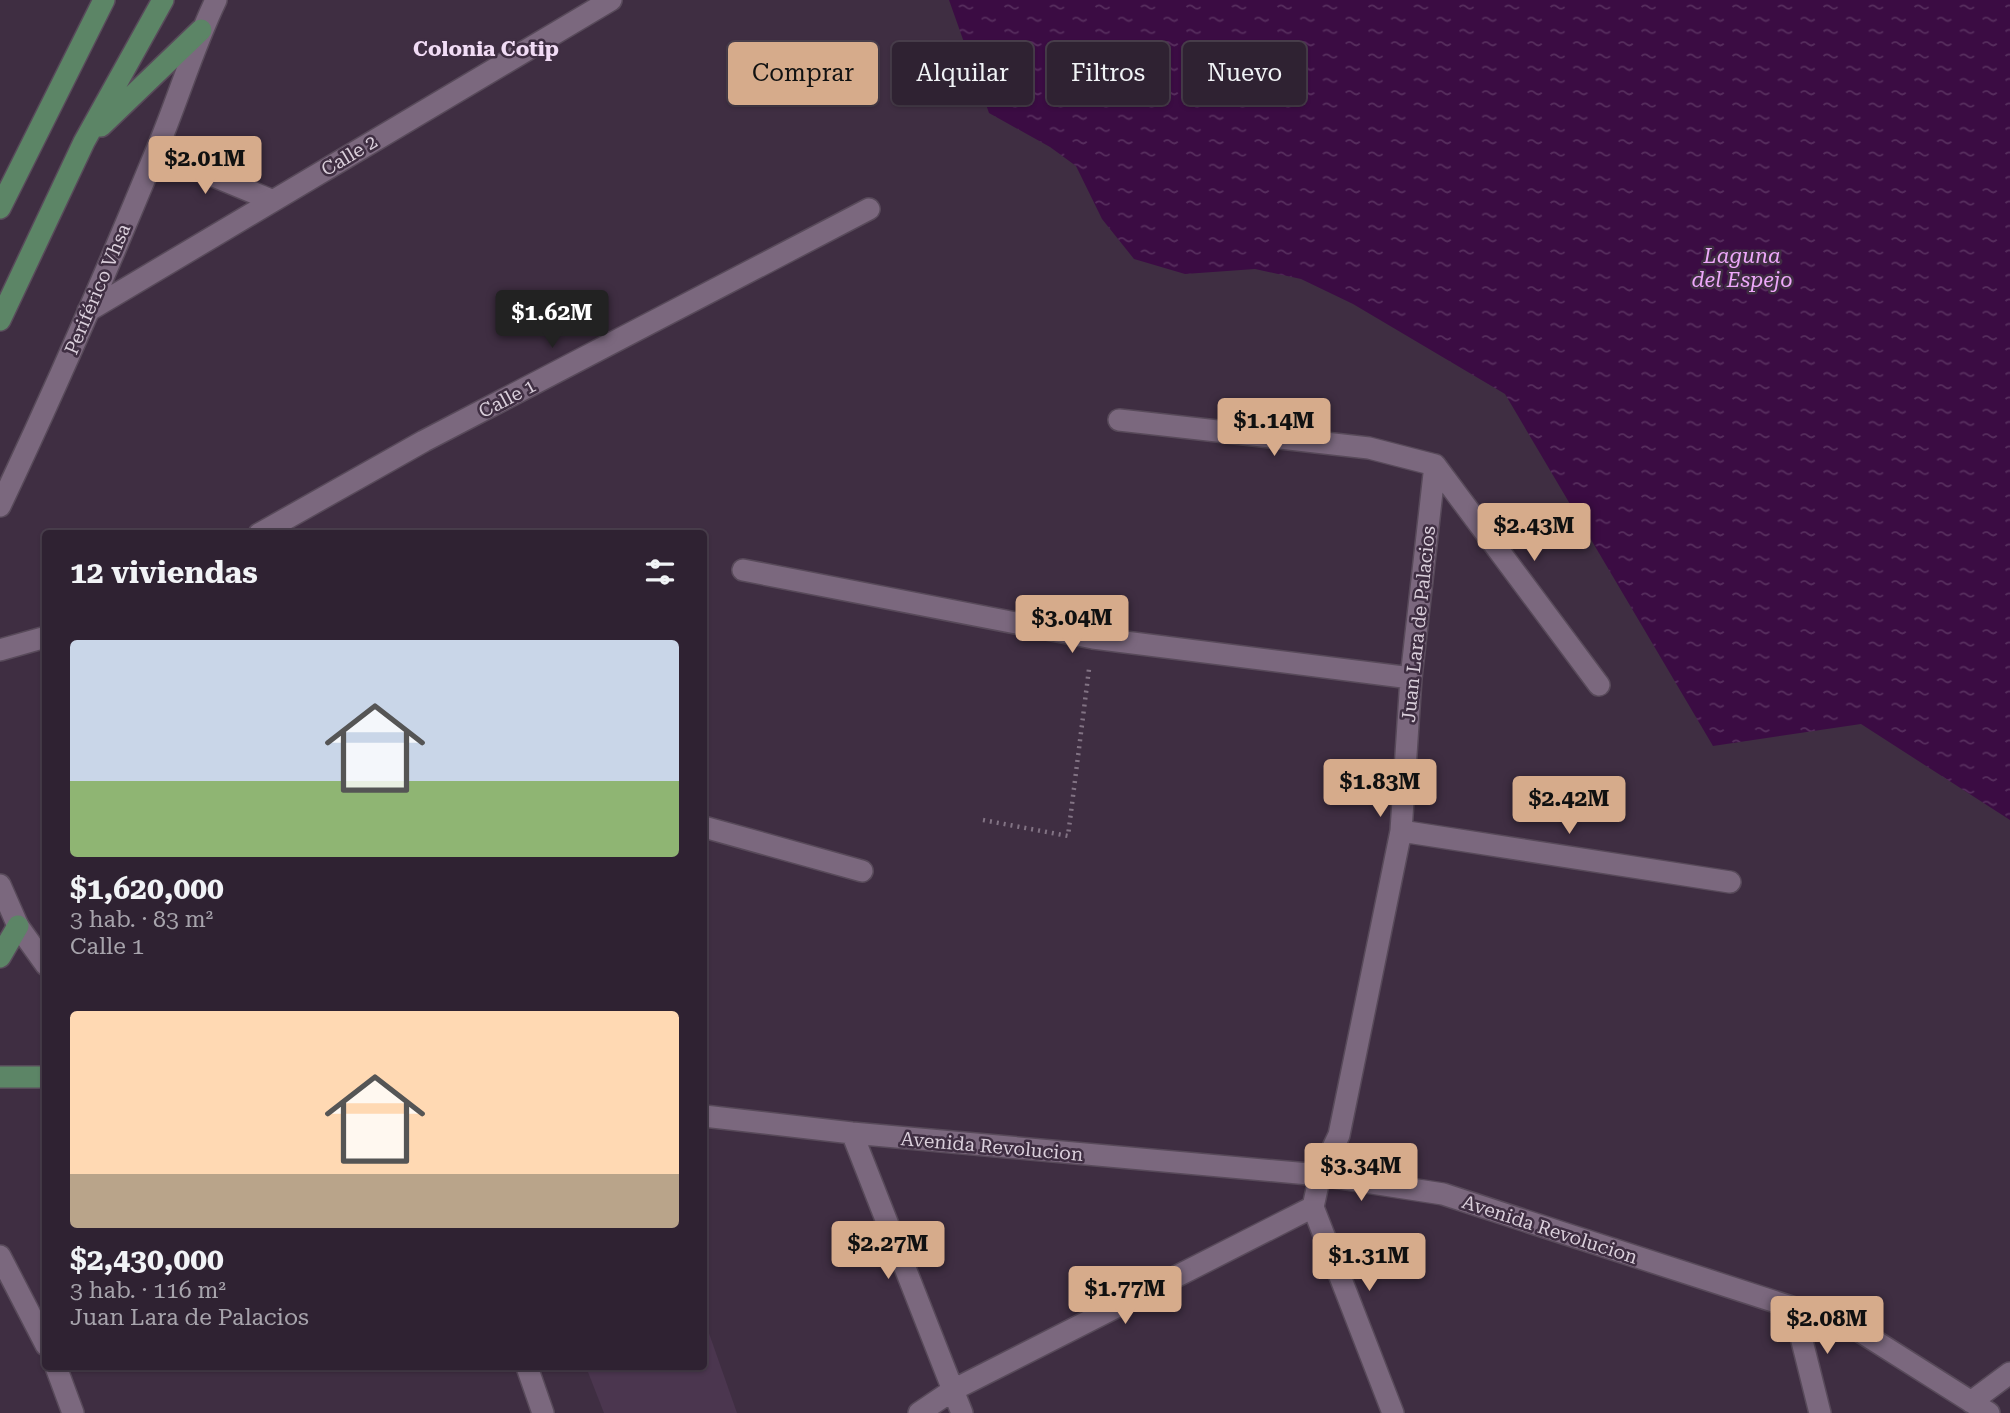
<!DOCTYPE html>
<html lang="es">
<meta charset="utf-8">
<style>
body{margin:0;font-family:"Roboto Serif",serif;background:#372a3a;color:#f1f3f6;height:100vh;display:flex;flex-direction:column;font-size:26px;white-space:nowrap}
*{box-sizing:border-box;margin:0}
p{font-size:23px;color:#a7a4ac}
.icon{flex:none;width:38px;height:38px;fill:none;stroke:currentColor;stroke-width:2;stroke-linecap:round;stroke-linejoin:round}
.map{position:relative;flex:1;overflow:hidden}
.side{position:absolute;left:42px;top:530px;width:665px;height:840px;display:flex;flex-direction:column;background:#2f2232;border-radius:7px;box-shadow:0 2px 5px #0004,0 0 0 2px #4a3f4d}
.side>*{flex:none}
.banner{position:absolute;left:728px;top:42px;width:665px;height:63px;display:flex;gap:14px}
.price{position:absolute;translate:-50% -60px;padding:0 16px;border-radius:7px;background:#d6ab8b;color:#111;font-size:23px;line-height:46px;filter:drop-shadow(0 2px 4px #0008)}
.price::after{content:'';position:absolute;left:50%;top:42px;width:21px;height:16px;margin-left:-10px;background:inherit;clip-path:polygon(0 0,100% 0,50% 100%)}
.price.current{background:#222;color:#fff}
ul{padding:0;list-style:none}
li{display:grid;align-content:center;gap:14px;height:371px;padding:0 28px}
li span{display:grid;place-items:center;height:217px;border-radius:7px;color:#555}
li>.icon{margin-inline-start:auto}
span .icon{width:126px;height:126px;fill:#fffc;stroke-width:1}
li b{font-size:30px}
h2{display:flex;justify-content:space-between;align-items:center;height:84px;padding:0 28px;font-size:30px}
.chip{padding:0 24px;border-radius:7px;background:#2f2232;box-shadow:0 2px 5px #0004,0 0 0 2px #4a3f4d;font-size:24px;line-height:63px}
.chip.current{background:#d6ab8b;color:#111}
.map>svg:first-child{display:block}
</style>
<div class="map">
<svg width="2010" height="1413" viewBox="0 0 2010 1413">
<defs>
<pattern id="water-ripples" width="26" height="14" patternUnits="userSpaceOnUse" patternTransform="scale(1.75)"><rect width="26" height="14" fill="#3b0c43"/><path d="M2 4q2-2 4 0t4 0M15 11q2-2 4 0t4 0" fill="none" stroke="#572e5e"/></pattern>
</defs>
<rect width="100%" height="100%" fill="#3f2e42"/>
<!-- built -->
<path fill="#4b364f" d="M704,1319L737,1413H604L586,1367H704Z"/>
<!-- water -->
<path fill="url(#water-ripples)" d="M949,0H2010V820L1861,724L1713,746L1505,394L1353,304L1301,279L1255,269L1185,274L1134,259L1102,219L1076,166L1050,147L989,113Z"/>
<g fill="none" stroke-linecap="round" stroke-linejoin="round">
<defs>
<path id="minor" d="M156,152L271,200
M88,311L611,0
M1119,420L1369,448L1435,465
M1435,465L1599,685
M0,506C55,390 106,273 155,154C177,103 192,50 216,0
M259,534L424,441L869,209
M743,570L1093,638L1411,678
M0,650L46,637
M704,827L862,871
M1401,831L1730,882
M0,885L18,926L46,965
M704,1116L852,1133L1320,1175L1443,1194L1853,1327L1989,1413
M852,1133L962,1413
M0,1256L46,1345
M1794,1309L1820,1413
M56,1367L73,1413
M527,1367L543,1413
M1971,1402L2010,1373
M919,1413L953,1390L1313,1207
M1393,1413L1313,1207L1320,1175L1339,1135L1401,831L1411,678L1435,465"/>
<path id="major" d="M101,126L201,30
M0,208L104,0
M0,320L84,142L163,0
M0,957L18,926
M0,1077H46"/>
</defs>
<!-- minor casing -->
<use href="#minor" stroke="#584a5a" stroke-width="24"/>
<!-- major casing -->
<use href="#major" stroke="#584a5a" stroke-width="24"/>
<!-- path -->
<path stroke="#827384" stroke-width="4.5" stroke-dasharray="2 5" stroke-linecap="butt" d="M983,820L1068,836L1089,669"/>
<!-- minor -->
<use href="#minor" stroke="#7b687e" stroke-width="21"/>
<!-- major -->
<use href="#major" stroke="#5c8566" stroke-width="21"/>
</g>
<g text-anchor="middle" stroke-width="5" stroke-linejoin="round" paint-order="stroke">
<!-- street labels -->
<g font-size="19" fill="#dacfdb" stroke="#3f2e42">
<text transform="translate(349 155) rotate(-31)" y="7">Calle 2</text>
<text transform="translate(97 289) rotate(-67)" y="7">Periférico Vhsa</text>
<text transform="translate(507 398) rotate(-28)" y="7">Calle 1</text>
<text transform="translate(1418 624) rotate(-84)" y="7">Juan Lara de Palacios</text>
<text transform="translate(992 1146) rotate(5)" y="7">Avenida Revolucion</text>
<text transform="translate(1550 1229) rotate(18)" y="7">Avenida Revolucion</text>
</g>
<!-- neighbourhood labels -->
<g font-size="21" font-weight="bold" fill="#f1dcf5" stroke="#3f2e42">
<text x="486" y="56">Colonia Cotip</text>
</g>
<!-- water labels -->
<g font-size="21" font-style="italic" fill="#eea8fa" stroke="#3f2e42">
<text x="1742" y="263">Laguna<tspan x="1742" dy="24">del Espejo</tspan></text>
</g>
</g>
</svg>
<b class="price" style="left:205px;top:196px">$2.01M</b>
<b class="price current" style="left:552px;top:350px">$1.62M</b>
<b class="price" style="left:1274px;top:458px">$1.14M</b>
<b class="price" style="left:1534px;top:563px">$2.43M</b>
<b class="price" style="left:1072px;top:655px">$3.04M</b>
<b class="price" style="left:1380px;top:819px">$1.83M</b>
<b class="price" style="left:1569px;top:836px">$2.42M</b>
<b class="price" style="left:1361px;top:1203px">$3.34M</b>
<b class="price" style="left:888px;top:1281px">$2.27M</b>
<b class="price" style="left:1369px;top:1293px">$1.31M</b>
<b class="price" style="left:1125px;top:1326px">$1.77M</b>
<b class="price" style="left:1827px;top:1356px">$2.08M</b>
<div class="banner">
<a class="chip current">Comprar</a>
<a class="chip">Alquilar</a>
<a class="chip">Filtros</a>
<a class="chip">Nuevo</a>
</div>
<section class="side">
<h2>12 viviendas<svg class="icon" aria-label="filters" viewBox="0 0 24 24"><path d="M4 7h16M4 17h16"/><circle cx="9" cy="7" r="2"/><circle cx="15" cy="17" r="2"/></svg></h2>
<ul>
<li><span style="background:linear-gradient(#c9d6e8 65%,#8fb573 0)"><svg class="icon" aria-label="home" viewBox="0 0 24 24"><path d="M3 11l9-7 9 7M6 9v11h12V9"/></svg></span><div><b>$1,620,000</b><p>3 hab. · 83 m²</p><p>Calle 1</p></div></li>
<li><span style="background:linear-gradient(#ffd9b3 75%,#b9a48a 0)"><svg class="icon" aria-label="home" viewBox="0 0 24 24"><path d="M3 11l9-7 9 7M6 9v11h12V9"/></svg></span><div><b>$2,430,000</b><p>3 hab. · 116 m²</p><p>Juan Lara de Palacios</p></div></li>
</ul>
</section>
</div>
